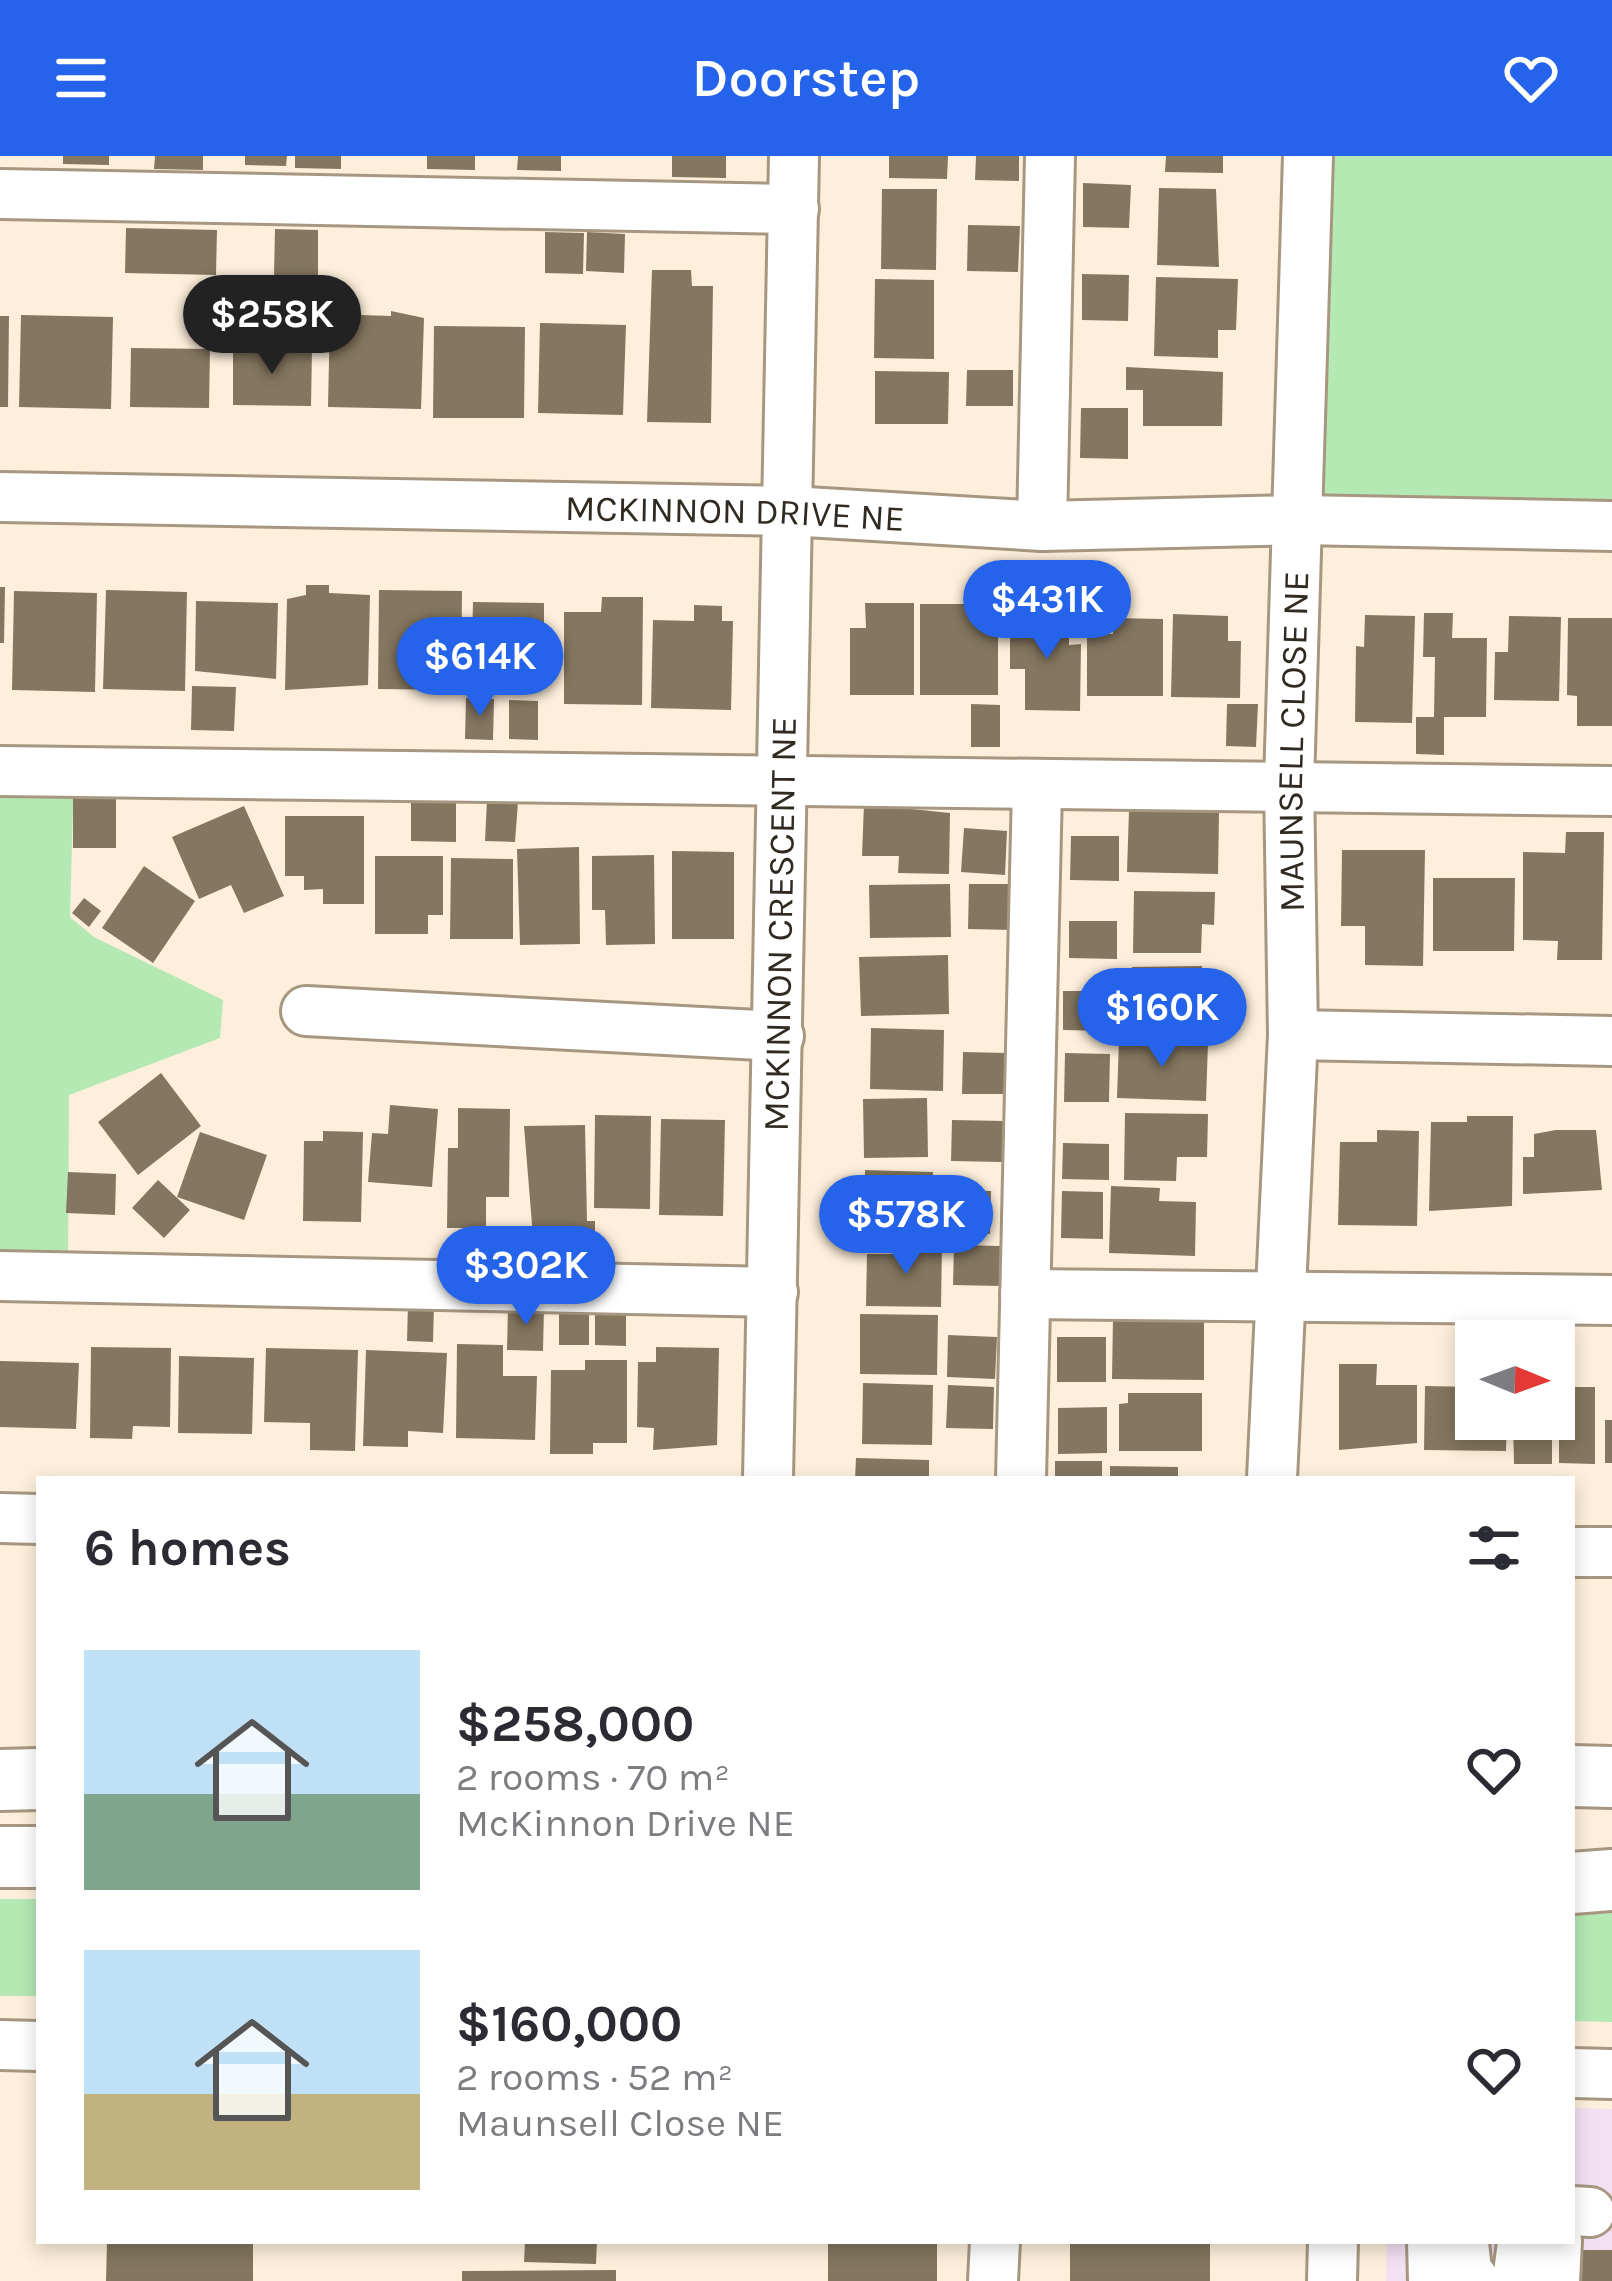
<!DOCTYPE html>
<meta charset="utf-8">
<style>
body{margin:0;font-family:Karla,sans-serif;background:#f7f7f7;color:#2b2b33;height:100vh;display:flex;flex-direction:column;font-size:45px;white-space:nowrap}
*{box-sizing:border-box;margin:0}
p{font-size:39px;color:#7c7c81}
.icon{flex:none;width:66px;height:66px;fill:none;stroke:currentColor;stroke-width:2;stroke-linecap:round;stroke-linejoin:round}
.map{position:relative;flex:1;overflow:hidden}
.panel{position:absolute;left:36px;top:1320px;width:1539px;height:768px;display:flex;flex-direction:column;background:#fff;border-radius:0px;box-shadow:0 6px 18px #0003}
.panel>*{flex:none}
.needle{width:78px;rotate:91deg}
.fabs{position:absolute;left:1455px;top:1164px;display:grid;gap:24px}
.fabs a{display:grid;place-items:center;width:120px;height:120px;border-radius:0px;background:#fff;box-shadow:0 6px 18px #0003;font-size:60px}
.price{position:absolute;translate:-50% -102px;padding:0 27px;border-radius:42px;background:#2563eb;color:#fff;font-size:39px;line-height:78px;filter:drop-shadow(0 3px 6px #0008)}
.price::after{content:'';position:absolute;left:50%;top:72px;width:36px;height:27px;margin-left:-18px;background:inherit;clip-path:polygon(0 0,100% 0,50% 100%)}
.price.current{background:#222;color:#fff}
ul{padding:0;list-style:none}
li{display:flex;align-items:center;gap:36px;height:300px;padding:0 48px}
li span{display:grid;place-items:center;flex:none;width:336px;height:240px;border-radius:0px;color:#555}
li>.icon{margin-inline-start:auto}
span .icon{width:144px;height:144px;fill:#fffc;stroke-width:1}
li b{font-size:51px}
h2{display:flex;justify-content:space-between;align-items:center;height:144px;padding:0 48px;font-size:51px}
header{display:flex;justify-content:space-between;align-items:center;height:156px;padding:0 48px;background:#2563eb;color:#fff;font-size:54px;font-weight:600}
.map>svg:first-child{display:block}
</style>
<header><svg class="icon" aria-label="menu" viewBox="0 0 24 24"><path d="M4 6h16M4 12h16M4 18h16"/></svg>Doorstep<svg class="icon" aria-label="heart" viewBox="0 0 24 24"><path d="M12 20l-8-8c-3-5 5-10 8-4 3-6 11-1 8 4z"/></svg></header>
<div class="map">
<svg width="1612" height="2125" viewBox="0 0 1612 2125">
<rect width="100%" height="100%" fill="#fdefdb"/>
<!-- commercial -->
<path fill="#f2e1f3" d="M1572,1952L1612,1953V2125H1386L1387,2085H1572Z"/>
<!-- green -->
<path fill="#b5e9b4" d="M1308,0H1612V370L1299,364Z
M0,615L74,616L70,761L94,781L223,844L220,882L69,939L68,1121L0,1120Z
M0,1743H39V1840H0Z
M1572,1752L1612,1753V1866L1572,1865Z"/>
<!-- building -->
<path fill="#84765f" d="M63,0H109V9L63,8Z
M155,0H203V14L154,13Z
M245,0H287L286,10L245,9Z
M295,0H341V13L295,12Z
M427,0H475V14L427,13Z
M518,0H561V15L517,14Z
M672,0H726V22L672,21Z
M889,0H948L947,23L889,22Z
M976,0H1019V25L975,24Z
M1166,0H1223V17L1165,16Z
M1083,27L1131,29L1129,72L1083,71Z
M1159,32L1216,33L1219,111L1157,109Z
M882,33H937L936,114L881,113Z
M968,69L1020,70L1018,116L967,115Z
M126,72L217,74L216,119L125,117Z
M275,73L318,74V120L274,119Z
M545,76L584,77L583,118L545,117Z
M587,76L625,78L624,117L586,115Z
M652,114H691L692,130H713L711,267L647,266Z
M1082,118L1129,119L1128,165L1082,164Z
M1156,121L1238,123L1236,174H1218V202L1154,200Z
M875,123L934,124V203L874,202Z
M391,155L424,162L421,253L328,251L330,158L391,160Z
M21,159L113,161L111,253L19,251Z
M0,160H9L8,251H0Z
M540,167L626,169L623,259L538,257Z
M434,170L525,171L524,262H433Z
M314,174H324V188L314,189Z
M233,191L312,193L311,250L233,249Z
M131,192L210,193L209,252L130,251Z
M1126,211L1223,216L1222,270H1143V234H1126Z
M967,214H1013V250H966Z
M875,215L949,216L948,268H875Z
M1081,252H1128V303L1080,302Z
M306,429H329V437L370,439L368,529L285,534L287,443L306,439Z
M0,431H5L4,487H0Z
M106,434L187,436L185,535L103,533Z
M379,434L462,435L461,534L378,533Z
M14,435L97,437L95,536L12,534Z
M602,441H643L642,549L564,548V456H601Z
M196,445L278,447L276,523L195,515Z
M473,446L544,447V476H552L551,522L512,521V539L471,533Z
M865,447H914V539H850V472H866Z
M920,448H998V539H920Z
M694,449L722,450V465H733L731,554L651,552L653,464L694,465Z
M1424,457H1453L1452,482H1487L1486,561H1444V599L1416,598V561H1434L1435,501H1423Z
M1173,458L1228,460V485H1241L1240,542L1171,541Z
M1010,459L1069,460V489L1081,488L1080,555L1025,554V513H1010Z
M1365,459L1415,460L1412,567L1355,566L1356,490L1364,491Z
M1509,460L1561,461L1559,545L1494,544L1495,496H1508Z
M1113,462L1163,463V540H1087V478H1113Z
M1568,462H1612V570H1577V540L1567,539Z
M192,530L236,531L234,575L191,574Z
M466,542L494,543L493,584L465,583Z
M509,544L538,545V584L509,583Z
M971,548L1000,549V591H971Z
M1227,548H1258L1256,591L1226,590Z
M73,642H116V692H73Z
M487,644L518,646L515,686L485,685Z
M411,645H456V686L411,685Z
M864,648L950,657L949,718L898,717L899,700H862Z
M244,650L284,740L244,757L231,729L199,743L172,681Z
M1129,654L1219,656L1218,718L1127,716Z
M285,660H364V748H323V733L304,734V720H285Z
M964,672L1007,675L1005,719L961,716Z
M1566,676H1604L1602,804H1557L1558,785L1523,784V696L1565,697Z
M1071,680H1119V725L1070,724Z
M579,691L580,788L520,789L517,693Z
M1342,694H1425L1423,810L1365,809V770H1341Z
M672,695L734,696V783H672Z
M654,699L655,788L606,789L605,754H592V700Z
M375,700H443V759H428V778H375Z
M451,702L513,703V783H450Z
M144,710L195,745L153,807L102,772Z
M1433,722H1515L1514,795H1433Z
M950,728L951,781L870,782L869,729Z
M969,728H1014L1013,774L968,773Z
M1134,735L1215,736L1214,769L1202,768L1201,797H1133Z
M84,742L101,755L89,771L72,757Z
M1069,765H1117V803L1069,802Z
M948,799L949,858L861,860L859,801Z
M1202,810L1203,864H1133L1132,811Z
M1063,835H1109V875L1063,874Z
M871,872L944,874L943,935L870,933Z
M1119,883L1208,887L1206,945L1117,942Z
M963,896L1007,897L1006,938H962Z
M1065,897L1110,898L1109,946H1064Z
M161,917L201,970L138,1019L98,966Z
M927,942L928,1001L864,1002L863,943Z
M390,949L438,953L432,1031L368,1026L372,977L388,978Z
M458,952L510,953L509,1041H486V1072H447L448,992H458Z
M1125,957L1208,958L1207,1001H1177L1176,1025L1124,1024Z
M595,959L651,960L650,1053L594,1052Z
M1467,960H1513L1512,1050L1429,1055L1431,966H1467Z
M661,963L725,964L723,1060L659,1059Z
M952,964L1004,965L1002,1006L951,1005Z
M585,969L587,1065H595V1092L534,1093L524,970Z
M1377,974L1419,975L1417,1070L1338,1069L1340,986H1377Z
M1556,974H1596L1602,1034L1523,1038V1001H1534V978Z
M323,975L363,976L361,1066L303,1065L304,985H323Z
M200,976L267,999L244,1064L177,1041Z
M1063,987L1109,988V1024L1062,1023Z
M865,1014L933,1016L932,1078L864,1076Z
M68,1016L116,1018L115,1059L66,1057Z
M158,1024L190,1054L164,1082L132,1052Z
M1111,1030L1160,1032L1159,1045L1196,1046L1195,1100L1109,1097Z
M947,1034L991,1035L990,1078L946,1077Z
M1062,1035L1103,1036V1083L1061,1082Z
M897,1086L942,1087L941,1151L866,1150L867,1098H896Z
M954,1089L1001,1090V1130L953,1129Z
M408,1147L434,1148L433,1186L407,1185Z
M559,1149H589V1189H559Z
M508,1150L544,1151L543,1195L507,1194Z
M595,1152L626,1153V1190L595,1189Z
M860,1158L938,1159L937,1219L860,1218Z
M1113,1162L1204,1163V1224L1112,1223Z
M1467,1168L1504,1169V1185H1476V1209H1466Z
M948,1179L997,1181L995,1223L947,1221Z
M1057,1181H1106V1226H1057Z
M457,1188L503,1189V1220H537L535,1284L456,1282Z
M91,1191L171,1192L170,1271L133,1270L132,1283L90,1282Z
M656,1191L719,1192L717,1289L653,1294L654,1272L637,1271L638,1206H656Z
M266,1192L358,1194L355,1295L310,1294V1267L264,1266Z
M366,1194L447,1197L443,1277L408,1275V1291L363,1290Z
M179,1200L254,1202L252,1278L178,1277Z
M585,1204H627V1287H593V1298H550L551,1214H585Z
M0,1205L79,1207L76,1273L0,1271Z
M1339,1208H1377L1376,1229H1417V1287L1339,1294Z
M863,1227L933,1229L932,1289L862,1288Z
M948,1229L994,1231L993,1273L946,1272Z
M1425,1230L1476,1231V1263H1507L1506,1295L1424,1294Z
M1559,1231H1595V1308L1559,1307Z
M1128,1237H1202V1295H1119V1248L1128,1247Z
M1107,1251V1297L1058,1298V1252Z
M1513,1263H1552V1308H1514Z
M1605,1264H1612V1307H1605Z
M856,1302L929,1304V1323H855Z
M1055,1305H1102V1323H1055Z
M1110,1310L1178,1311V1323H1110Z
M107,2085H253V2125H106Z
M525,2085H597L596,2108L524,2106Z
M828,2085H937V2125H828Z
M1070,2085H1210V2125H1070Z
M1573,2094H1612V2125H1573Z
M616,2114V2125H462V2115Z"/>
<g fill="none" stroke-linecap="round" stroke-linejoin="round">
<defs>
<g id="minor">
<path d="M0,38L794,53"/>
<path id="s1" d="M0,341L789,355L1042,370L1299,364L1612,370"/>
<path d="M1042,370L1050,0"/>
<path d="M0,615L1612,635"/>
<path d="M306,855L779,880"/>
<path d="M1293,879L1612,885"/>
<path d="M0,1120L773,1136"/>
<path d="M1025,1138L1612,1144"/>
<path id="s2" d="M768,1323L794,0"/>
<path d="M1021,1323L1037,632"/>
<path id="s3" d="M1272,1323L1293,879L1289,627L1308,0"/>
<path d="M0,1362L39,1363"/>
<path d="M1572,1396H1612"/>
<path d="M0,1889L39,1890"/>
<path d="M1572,1917L1612,1918"/>
<path d="M1572,2055L1590,2056"/>
<path d="M1432,2085L1433,2125"/>
<path d="M1464,2087L1467,2114L1475,2125"/>
<path d="M993,2125L995,2085"/>
<path d="M1332,2125L1333,2085"/>
<path d="M1517,2125L1522,2087"/>
<path d="M1555,2125L1557,2085"/>
</g>
<path id="major" d="M1572,1620L1612,1621
M0,1624L39,1623
M0,1701H39
M1572,1727L1612,1724"/>
</defs>
<!-- minor casing -->
<use href="#minor" stroke="#a79780" stroke-width="54"/>
<!-- major casing -->
<use href="#major" stroke="#a79780" stroke-width="66"/>
<!-- minor -->
<use href="#minor" stroke="#fff" stroke-width="48"/>
<!-- major -->
<use href="#major" stroke="#fff" stroke-width="60"/>
</g>
<g text-anchor="middle" stroke-width="9" stroke-linejoin="round" paint-order="stroke">
<!-- street labels -->
<g font-size="36" fill="#302a21" stroke="#fff">
<text dy="13" stroke="none"><textPath href="#s1" startOffset="735">MCKINNON DRIVE NE</textPath></text>
<text dy="13" stroke="none"><textPath href="#s3" startOffset="738">MAUNSELL CLOSE NE</textPath></text>
<text dy="13" stroke="none"><textPath href="#s2" startOffset="555">MCKINNON CRESCENT NE</textPath></text>
</g>
</g>
</svg>
<div class="fabs">
<a><svg class="needle" viewBox="-14 -14 28 28"><path d="M0-13l5 13h-10z" fill="#e53935"/><path d="M0 13l5-13h-10z" fill="#7c7c81"/></svg></a>
</div>
<b class="price current" style="left:272px;top:221px">$258K</b>
<b class="price" style="left:1047px;top:506px">$431K</b>
<b class="price" style="left:480px;top:563px">$614K</b>
<b class="price" style="left:1162px;top:914px">$160K</b>
<b class="price" style="left:906px;top:1121px">$578K</b>
<b class="price" style="left:526px;top:1172px">$302K</b>
<section class="panel">
<h2>6 homes<svg class="icon" aria-label="filters" viewBox="0 0 24 24"><path d="M4 7h16M4 17h16"/><circle cx="9" cy="7" r="2"/><circle cx="15" cy="17" r="2"/></svg></h2>
<ul>
<li><span style="background:linear-gradient(#bfe0f5 60%,#7fa58c 0)"><svg class="icon" aria-label="home" viewBox="0 0 24 24"><path d="M3 11l9-7 9 7M6 9v11h12V9"/></svg></span><div><b>$258,000</b><p>2 rooms · 70 m²</p><p>McKinnon Drive NE</p></div><svg class="icon" aria-label="heart" viewBox="0 0 24 24"><path d="M12 20l-8-8c-3-5 5-10 8-4 3-6 11-1 8 4z"/></svg></li>
<li><span style="background:linear-gradient(#bfe0f5 60%,#c2b280 0)"><svg class="icon" aria-label="home" viewBox="0 0 24 24"><path d="M3 11l9-7 9 7M6 9v11h12V9"/></svg></span><div><b>$160,000</b><p>2 rooms · 52 m²</p><p>Maunsell Close NE</p></div><svg class="icon" aria-label="heart" viewBox="0 0 24 24"><path d="M12 20l-8-8c-3-5 5-10 8-4 3-6 11-1 8 4z"/></svg></li>
</ul>
</section>
</div>
